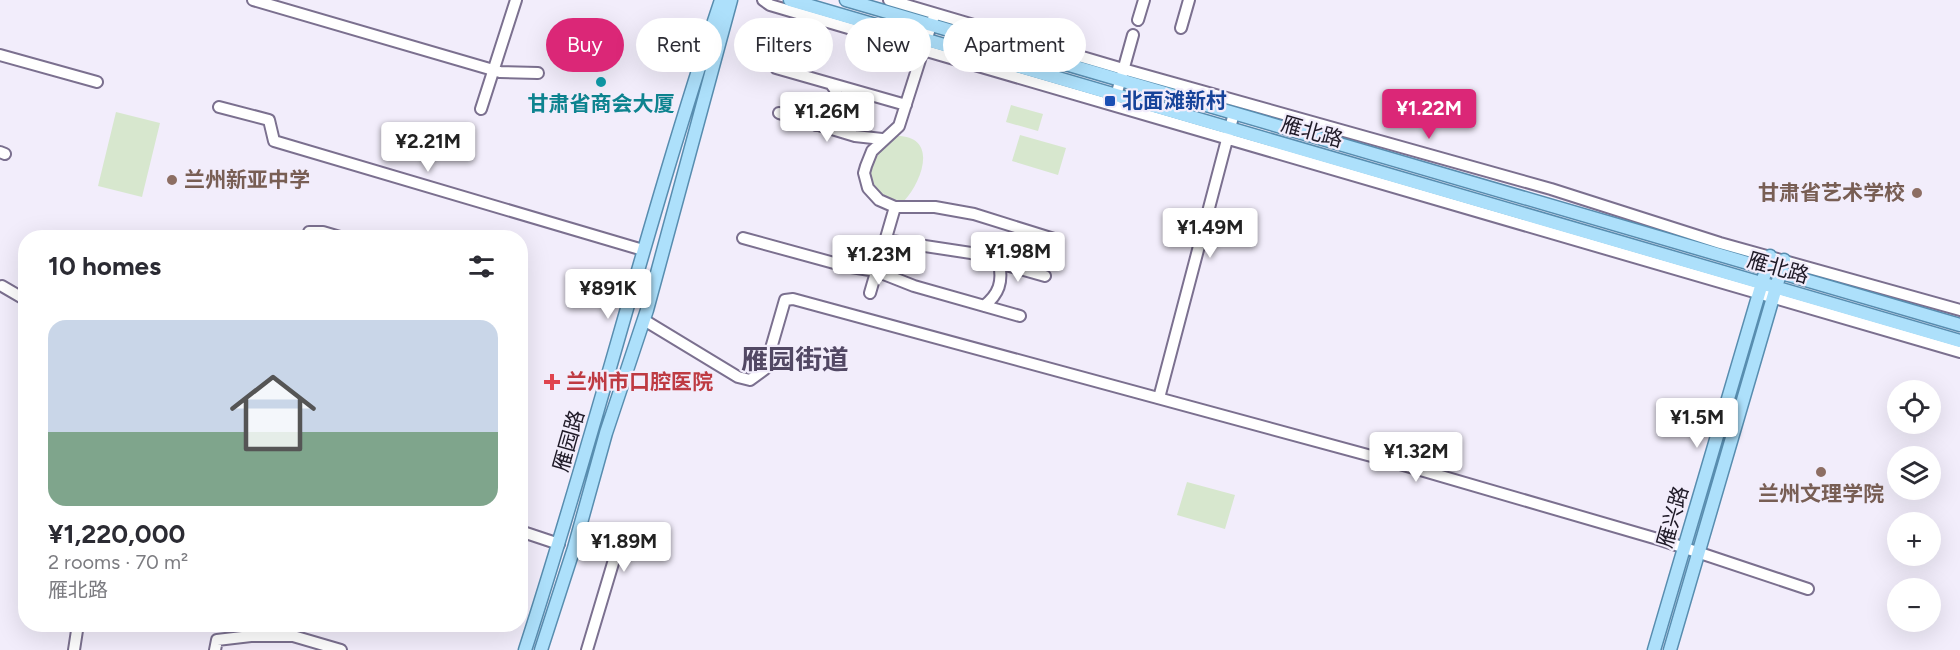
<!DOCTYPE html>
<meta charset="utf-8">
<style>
body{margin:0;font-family:Figtree,"Noto Sans SC",sans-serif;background:#f7f7f7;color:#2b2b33;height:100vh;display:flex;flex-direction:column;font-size:22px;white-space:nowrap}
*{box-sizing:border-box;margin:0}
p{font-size:20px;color:#7c7c81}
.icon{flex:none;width:33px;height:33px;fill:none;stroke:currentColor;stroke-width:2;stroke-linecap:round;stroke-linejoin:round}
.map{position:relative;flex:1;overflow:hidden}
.sheet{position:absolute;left:18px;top:230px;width:510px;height:402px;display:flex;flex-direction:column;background:#fff;border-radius:24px;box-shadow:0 6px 24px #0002}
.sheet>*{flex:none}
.hud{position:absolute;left:546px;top:18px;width:570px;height:54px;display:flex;gap:12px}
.fabs{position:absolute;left:1887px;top:380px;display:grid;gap:12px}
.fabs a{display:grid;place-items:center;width:54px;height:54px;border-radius:50%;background:#fff;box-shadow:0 6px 24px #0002;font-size:30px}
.price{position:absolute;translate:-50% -51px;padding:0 14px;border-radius:6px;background:#fff;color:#222;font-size:20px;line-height:39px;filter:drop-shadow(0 2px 3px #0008)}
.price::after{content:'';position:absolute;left:50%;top:36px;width:18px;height:14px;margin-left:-9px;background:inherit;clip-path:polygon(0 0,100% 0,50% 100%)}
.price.selected{background:#db2777;color:#fff}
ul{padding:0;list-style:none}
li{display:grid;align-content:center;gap:12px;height:318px;padding:0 30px}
li span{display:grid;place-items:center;height:186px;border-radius:18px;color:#555}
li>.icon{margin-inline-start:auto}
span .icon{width:108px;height:108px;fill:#fffc;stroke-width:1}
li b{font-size:26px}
h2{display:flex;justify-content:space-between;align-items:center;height:72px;padding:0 30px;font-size:26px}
.chip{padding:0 21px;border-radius:27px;background:#fff;box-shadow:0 6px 24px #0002;font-size:21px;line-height:54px}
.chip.selected{background:#db2777;color:#fff}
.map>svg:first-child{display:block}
</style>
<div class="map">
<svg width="1960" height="650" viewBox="0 0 1960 650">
<rect width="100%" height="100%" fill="#f2edfb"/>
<!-- green -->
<path fill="#d7e7ce" d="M1011,105L1043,114L1038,131L1006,122Z
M116,112L160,123L142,197L98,186Z
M1020,135L1066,148L1058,175L1012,161Z
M897,136C939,136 922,182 904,201C855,195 865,159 897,136Z
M1187,482L1235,495L1225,529L1177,515Z"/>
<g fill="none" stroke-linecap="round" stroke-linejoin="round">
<defs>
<path id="minor" d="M253,0L500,72L538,73
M763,0L770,5L923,50L1960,352
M889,0L1123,69L1551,189L1720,243L1960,310
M933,19L899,126L872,151L866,166L864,173L868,188L879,200L895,207H935L974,214L1054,239
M1138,20L1144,0
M1181,28L1189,0
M0,55L97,82
M776,68L906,105
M1114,103L1133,35
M219,107L269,120L274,141L643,250
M481,109L516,0
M779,113L855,136L882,139
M816,125C837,121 845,101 831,84
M0,152L5,154
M309,237V232H323L340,237
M743,238L845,266L876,271L914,286L1020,316
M885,240L971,253L999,263C1003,282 999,294 984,306
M999,263L1045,276
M2,286L26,300
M870,293L895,207
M644,320L738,377L750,380L765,369L785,300L793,299L1386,460L1661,540L1808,589
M1159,398L1234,113
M520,531L559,544
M574,548L616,553L587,650
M74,650L78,624
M215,650L217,640L251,636H293L341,650"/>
<path id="major" d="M790,0L1960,341
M846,0L1960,325
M525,650C595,435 649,215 721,0
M541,650L574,548L606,433L647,310L731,0
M1654,650L1770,256
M1670,650L1784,260"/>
</defs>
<!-- minor casing -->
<use href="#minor" stroke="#7b708f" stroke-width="14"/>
<!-- major casing -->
<use href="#major" stroke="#588daf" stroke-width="15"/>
<!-- minor -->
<use href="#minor" stroke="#fff" stroke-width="10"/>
<!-- major -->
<use href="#major" stroke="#ade0fb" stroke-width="12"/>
</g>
<!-- markers -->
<circle fill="#0f9aa8" stroke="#f2edfb" stroke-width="2" cx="601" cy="82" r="6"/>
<rect fill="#1a4fb4" stroke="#f2edfb" stroke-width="2" x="1104" y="95" width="12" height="12" rx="3"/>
<g fill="#8d6e63" stroke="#f2edfb" stroke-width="2">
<circle cx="172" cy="180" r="6"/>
<circle cx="1917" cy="193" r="6"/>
<circle cx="1821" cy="472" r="6"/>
</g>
<path fill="#e0444e" stroke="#f2edfb" stroke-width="2" d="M549 373h6v6h6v6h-6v6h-6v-6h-6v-6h6z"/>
<g text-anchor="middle" stroke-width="4.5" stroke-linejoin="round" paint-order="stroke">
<!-- transit labels -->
<g font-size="21" font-weight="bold" fill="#164399" stroke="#f2edfb" text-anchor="start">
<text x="1122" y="108">北面滩新村</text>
</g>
<!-- culture labels -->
<g font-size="21" font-weight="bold" fill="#0d838f" stroke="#f2edfb">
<text x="601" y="111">甘肃省商会大厦</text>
</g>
<!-- street labels -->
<g font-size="21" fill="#1e1926" stroke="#f2edfb">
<text transform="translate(1312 132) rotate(16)" y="7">雁北路</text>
<text transform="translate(1778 268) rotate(16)" y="7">雁北路</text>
<text transform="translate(569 441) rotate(-74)" y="7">雁园路</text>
<text transform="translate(1673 517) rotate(-74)" y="7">雁兴路</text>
</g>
<!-- education labels -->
<g font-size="21" font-weight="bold" fill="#785e54" stroke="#f2edfb" text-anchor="start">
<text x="184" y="187">兰州新亚中学</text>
<text x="1905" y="200" text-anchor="end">甘肃省艺术学校</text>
<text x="1821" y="501" text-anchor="middle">兰州文理学院</text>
</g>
<!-- health labels -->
<g font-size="21" font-weight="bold" fill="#be3a42" stroke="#f2edfb" text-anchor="start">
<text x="566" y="389">兰州市口腔医院</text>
</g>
<!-- district labels -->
<g font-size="27" font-weight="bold" fill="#524864" stroke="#f2edfb">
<text x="795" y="369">雁园街道</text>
</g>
</g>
</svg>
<div class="fabs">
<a><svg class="icon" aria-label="locate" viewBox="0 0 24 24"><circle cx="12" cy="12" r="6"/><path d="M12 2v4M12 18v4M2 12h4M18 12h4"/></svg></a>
<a><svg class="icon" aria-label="layers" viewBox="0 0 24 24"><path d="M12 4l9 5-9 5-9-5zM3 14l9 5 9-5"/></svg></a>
<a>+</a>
<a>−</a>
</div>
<b class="price selected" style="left:1429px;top:140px">¥1.22M</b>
<b class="price" style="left:827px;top:143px">¥1.26M</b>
<b class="price" style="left:428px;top:173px">¥2.21M</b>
<b class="price" style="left:1210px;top:259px">¥1.49M</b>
<b class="price" style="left:1018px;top:283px">¥1.98M</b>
<b class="price" style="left:879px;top:286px">¥1.23M</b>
<b class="price" style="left:608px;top:320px">¥891K</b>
<b class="price" style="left:1697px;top:449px">¥1.5M</b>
<b class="price" style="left:1416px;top:483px">¥1.32M</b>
<b class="price" style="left:624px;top:573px">¥1.89M</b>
<div class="hud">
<a class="chip selected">Buy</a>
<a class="chip">Rent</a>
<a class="chip">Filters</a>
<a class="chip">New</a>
<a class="chip">Apartment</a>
</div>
<section class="sheet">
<h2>10 homes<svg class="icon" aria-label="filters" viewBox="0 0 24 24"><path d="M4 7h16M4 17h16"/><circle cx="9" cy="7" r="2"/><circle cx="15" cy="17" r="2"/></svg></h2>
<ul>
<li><span style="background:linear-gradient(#c9d6e8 60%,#7fa58c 0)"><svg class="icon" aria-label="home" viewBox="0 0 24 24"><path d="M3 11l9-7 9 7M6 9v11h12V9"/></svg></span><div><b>¥1,220,000</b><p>2 rooms · 70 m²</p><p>雁北路</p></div></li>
</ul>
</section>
</div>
